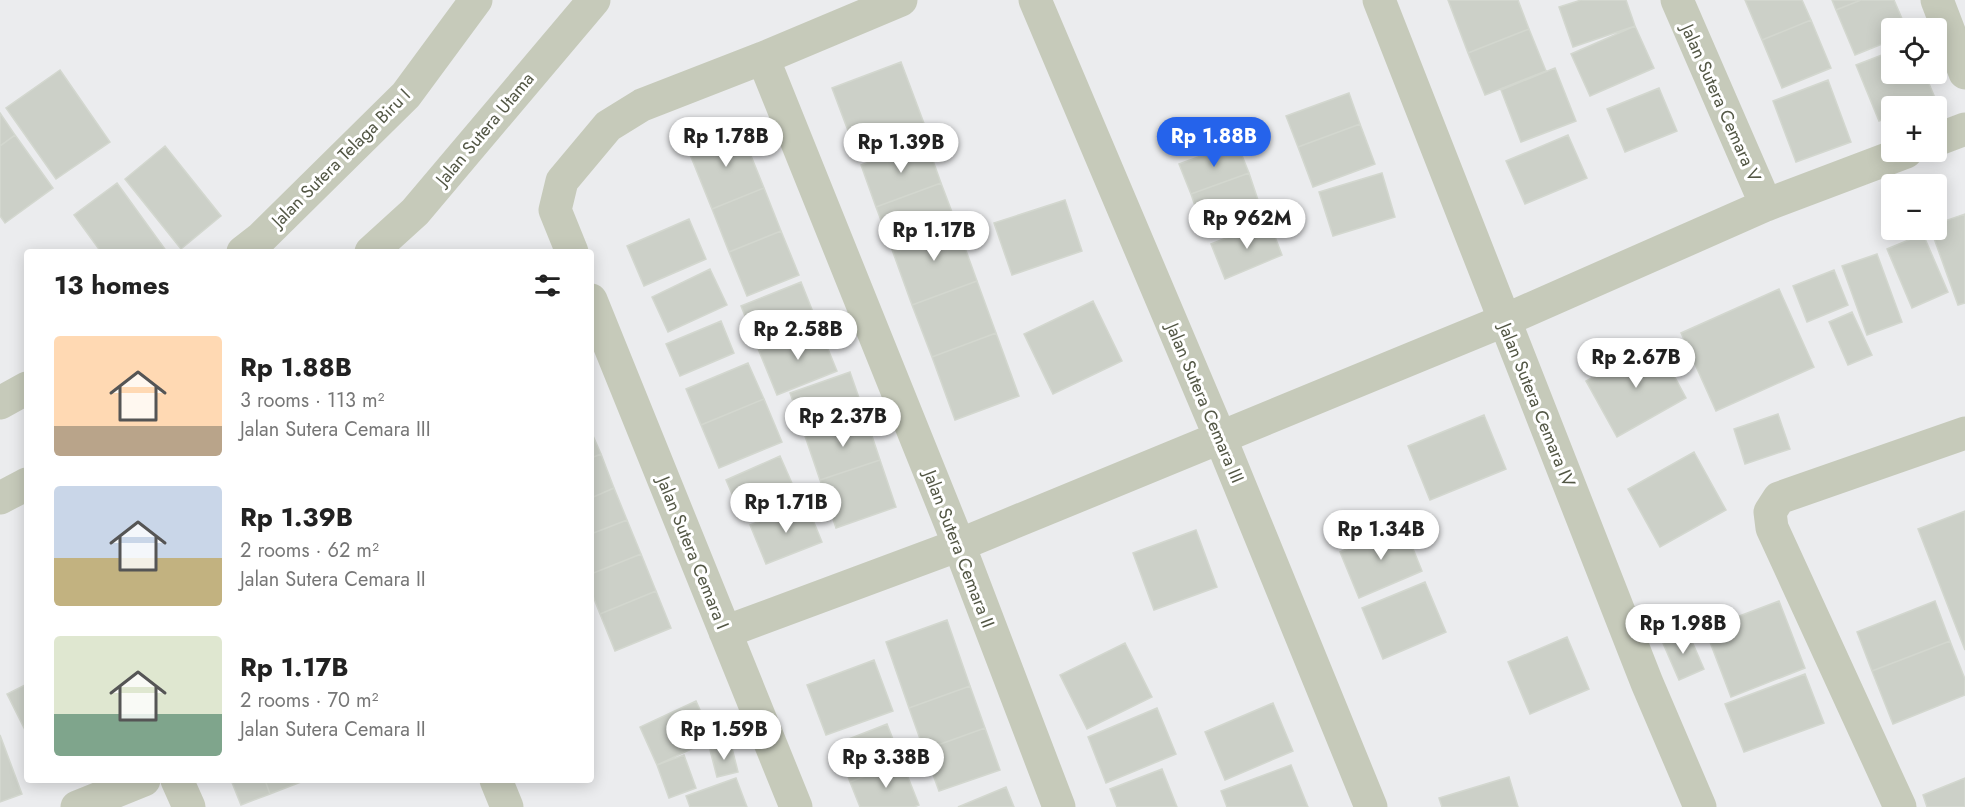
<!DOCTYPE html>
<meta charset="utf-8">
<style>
body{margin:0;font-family:Jost,sans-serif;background:#f6f6f6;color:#222;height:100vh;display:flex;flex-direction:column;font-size:22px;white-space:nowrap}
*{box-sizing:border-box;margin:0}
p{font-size:20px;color:#767676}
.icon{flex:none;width:33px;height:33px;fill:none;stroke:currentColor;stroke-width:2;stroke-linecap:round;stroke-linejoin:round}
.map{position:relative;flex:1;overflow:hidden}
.details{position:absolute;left:24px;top:249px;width:570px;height:534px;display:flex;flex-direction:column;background:#fff;border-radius:6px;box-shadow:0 3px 15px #0003}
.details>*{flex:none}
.controls{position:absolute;left:1881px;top:18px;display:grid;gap:12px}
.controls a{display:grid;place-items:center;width:66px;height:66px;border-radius:6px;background:#fff;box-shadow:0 3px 15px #0003;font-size:30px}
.price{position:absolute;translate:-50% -51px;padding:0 14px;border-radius:21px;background:#fff;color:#222;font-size:20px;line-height:39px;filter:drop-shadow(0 2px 3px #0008)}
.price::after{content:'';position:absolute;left:50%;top:36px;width:18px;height:14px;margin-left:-9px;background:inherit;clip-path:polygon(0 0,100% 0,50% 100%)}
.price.selected{background:#2563eb;color:#fff}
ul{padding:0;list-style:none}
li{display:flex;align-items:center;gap:18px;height:150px;padding:0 30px}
li span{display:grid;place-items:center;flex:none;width:168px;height:120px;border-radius:6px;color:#555}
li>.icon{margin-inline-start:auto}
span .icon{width:72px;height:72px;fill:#fffc;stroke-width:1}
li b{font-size:26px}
h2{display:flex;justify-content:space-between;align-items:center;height:72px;padding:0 30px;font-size:26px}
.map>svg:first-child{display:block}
</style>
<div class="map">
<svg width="1965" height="807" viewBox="0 0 1965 807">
<rect width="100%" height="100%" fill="#ebecee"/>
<!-- building -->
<path fill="#ccd0c8" stroke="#d3d7cf" stroke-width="1.5" d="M1448,0H1518L1529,29L1468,53Z
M1581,0H1626L1635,26L1573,47L1559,7Z
M1745,0H1802L1811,20L1762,40Z
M1832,0H1861L1836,10Z
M1861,0H1894L1906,28H1892V40L1855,55L1836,10Z
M1811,20L1831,68L1782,88L1762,40Z
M1635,26L1654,68L1590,96L1571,54Z
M1529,29L1546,71L1485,95L1468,53Z
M1892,51V74H1925L1935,98L1914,106H1892V116L1879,121L1856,65Z
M901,62L925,126L856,152L832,88Z
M1555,68L1576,121L1521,142L1501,90Z
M60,70L110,142L56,179L6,108Z
M1828,80L1851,142L1796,162L1773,101Z
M1659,88L1677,131L1625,152L1607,109Z
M1349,93L1360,124L1298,147L1286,116Z
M0,113L15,135L0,146Z
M1360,124L1375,164L1313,187L1298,147Z
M739,126L764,188L712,209L687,147Z
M15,135L53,188L5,223L0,216V146Z
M1568,135L1587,178L1525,204L1506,161Z
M926,141L941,183L876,207L861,165Z
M1237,143L1249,173L1191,194L1179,164Z
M165,146L221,216L181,249L125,179Z
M1249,173L1261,209L1203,230L1191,194Z
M1382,173L1395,217L1333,236L1319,192Z
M117,183L167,252H101L74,215Z
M941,183L955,220L890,244L876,207Z
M764,188L781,231L729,252L712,209Z
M1065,200L1082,251L1012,275L994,223Z
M1965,214V303L1958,305L1931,230H1936V224Z
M689,219L706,259L644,286L627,246Z
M955,220L977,281L912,305L890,244Z
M1269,221L1282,255L1225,279L1211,244Z
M781,231L799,275L747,296L729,252Z
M1923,234L1948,292L1912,308L1887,249Z
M1877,254L1902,322L1867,335L1842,266Z
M710,269L727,305L668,332L652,297Z
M1834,270L1848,305L1807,322L1793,286Z
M977,281L996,333L932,357L912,305Z
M801,282L819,327L759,351L741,306Z
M1779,289L1814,367L1716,411L1681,333Z
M1093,301L1122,361L1053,394L1024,334Z
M1852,312L1872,355L1848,365L1829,322Z
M721,321L734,353L680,376L666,344Z
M819,327L837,371L777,395L759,351Z
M996,333L1019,396L955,420L932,357Z
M1656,342L1686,398L1617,437L1586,381Z
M748,363L764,399L701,425L686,389Z
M850,372L865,415L805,436L790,393Z
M764,399L782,442L719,468L701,425Z
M1778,414L1790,449L1745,464L1734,429Z
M865,415L880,460L820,480L805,436Z
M1484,415L1506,469L1430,500L1408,446Z
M591,431L601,454L591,458Z
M1694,452L1726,510L1660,547L1628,489Z
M601,454L614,488L591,498V458Z
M780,456L795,490L740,513L726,480Z
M880,460L896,507L836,528L820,480Z
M614,488L627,520L591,534V498Z
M806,503L822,542L766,564L750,525Z
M1965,511V650L1918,529Z
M627,520L641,554L591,574V534Z
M1403,524L1422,571L1359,598L1340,552Z
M1196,530L1217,587L1154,610L1133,553Z
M641,554L656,591L600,614L591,591V574Z
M1425,582L1446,632L1383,659L1362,608Z
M656,591L671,628L615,651L600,614Z
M1779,601L1805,668L1731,697L1705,629Z
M1935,601L1950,641L1872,671L1857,632Z
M947,620L970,686L909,708L886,642Z
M1687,630L1704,669L1679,680L1662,641Z
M1567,637L1589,689L1530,714L1508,662Z
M1950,641L1965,679V695L1893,724L1872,671Z
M1125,643L1152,697L1087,729L1060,675Z
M874,660L893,711L826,735L807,685Z
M1805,674L1824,723L1744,752L1725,704Z
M27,684V734L7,694Z
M970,686L985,728L924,750L909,708Z
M696,701L713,739L657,765L640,727Z
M1273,703L1293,751L1225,780L1205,732Z
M1157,708L1176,754L1106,783L1088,737Z
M887,724L902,762L850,782L836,744Z
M985,728L1000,770L939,791L924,750Z
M0,735L22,794L0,802Z
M731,744L738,772L717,777L710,750Z
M684,755L696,788L669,798L657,765Z
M902,762L919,805L914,807H860L850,782Z
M1291,765L1308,807H1227L1221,791Z
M1162,769L1177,807H1117L1110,789Z
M1509,777L1518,807H1442L1439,798Z
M736,778L747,807H690L686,796Z
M1965,778V807H1927L1923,795Z
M231,780H265L270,794L241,805Z
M265,780H306L270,794Z
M1006,787L1014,807H958Z"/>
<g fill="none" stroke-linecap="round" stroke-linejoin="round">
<!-- minor -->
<path stroke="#c6caba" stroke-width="33" d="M1035,0L1220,437L1371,807
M1379,0L1647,683L1700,807
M1677,0L1766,205
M1937,0L1965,73
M763,58L959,545L1059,807
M1936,140L1965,129
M243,252L261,238L406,95L476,0
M371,252L415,212L594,0
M572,252L555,210L562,181L608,126L642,105L763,58L901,0
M591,300L796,807
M0,403L27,388
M0,498L27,484
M725,632L959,545L1503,321L1766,205L1906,152
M177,780L189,807
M496,780L507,807
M77,807L144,780
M1900,807L1772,528L1770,512L1779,498L1965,433"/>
</g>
<g text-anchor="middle" stroke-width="6" stroke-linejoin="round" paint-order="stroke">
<!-- street labels -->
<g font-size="18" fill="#535745" stroke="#fff">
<text transform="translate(1721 103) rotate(66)" y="6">Jalan Sutera Cemara V</text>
<text transform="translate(485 129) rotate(-50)" y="6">Jalan Sutera Utama</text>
<text transform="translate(341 158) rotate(-45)" y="6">Jalan Sutera Telaga Biru I</text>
<text transform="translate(1205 403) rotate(67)" y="6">Jalan Sutera Cemara III</text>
<text transform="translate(1537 405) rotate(68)" y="6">Jalan Sutera Cemara IV</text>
<text transform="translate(959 549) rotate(69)" y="6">Jalan Sutera Cemara II</text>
<text transform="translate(693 553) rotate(68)" y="6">Jalan Sutera Cemara I</text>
</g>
</g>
</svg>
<div class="controls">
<a><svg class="icon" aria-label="locate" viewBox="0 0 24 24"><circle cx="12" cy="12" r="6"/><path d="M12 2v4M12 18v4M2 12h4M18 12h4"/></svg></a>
<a>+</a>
<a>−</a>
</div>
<b class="price" style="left:726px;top:168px">Rp 1.78B</b>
<b class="price selected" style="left:1214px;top:168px">Rp 1.88B</b>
<b class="price" style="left:901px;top:174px">Rp 1.39B</b>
<b class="price" style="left:1247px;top:250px">Rp 962M</b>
<b class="price" style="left:934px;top:262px">Rp 1.17B</b>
<b class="price" style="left:798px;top:361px">Rp 2.58B</b>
<b class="price" style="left:1636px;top:389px">Rp 2.67B</b>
<b class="price" style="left:843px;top:448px">Rp 2.37B</b>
<b class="price" style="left:786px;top:534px">Rp 1.71B</b>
<b class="price" style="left:1381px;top:561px">Rp 1.34B</b>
<b class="price" style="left:1683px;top:655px">Rp 1.98B</b>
<b class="price" style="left:724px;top:761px">Rp 1.59B</b>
<b class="price" style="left:886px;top:789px">Rp 3.38B</b>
<section class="details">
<h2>13 homes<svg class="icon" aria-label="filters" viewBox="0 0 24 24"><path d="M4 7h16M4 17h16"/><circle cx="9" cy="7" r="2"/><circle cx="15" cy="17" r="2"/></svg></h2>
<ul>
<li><span style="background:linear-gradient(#ffd9b3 75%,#b9a48a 0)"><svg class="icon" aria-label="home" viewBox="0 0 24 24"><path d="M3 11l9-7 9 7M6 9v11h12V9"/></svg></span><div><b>Rp 1.88B</b><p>3 rooms · 113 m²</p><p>Jalan Sutera Cemara III</p></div></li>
<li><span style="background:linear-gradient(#c9d6e8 60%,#c2b280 0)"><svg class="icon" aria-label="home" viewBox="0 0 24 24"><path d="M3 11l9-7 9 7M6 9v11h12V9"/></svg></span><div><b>Rp 1.39B</b><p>2 rooms · 62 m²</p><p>Jalan Sutera Cemara II</p></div></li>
<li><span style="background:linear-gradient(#dfe7d0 65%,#7fa58c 0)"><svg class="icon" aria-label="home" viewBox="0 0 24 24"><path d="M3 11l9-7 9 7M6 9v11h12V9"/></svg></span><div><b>Rp 1.17B</b><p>2 rooms · 70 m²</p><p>Jalan Sutera Cemara II</p></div></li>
</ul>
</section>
</div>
